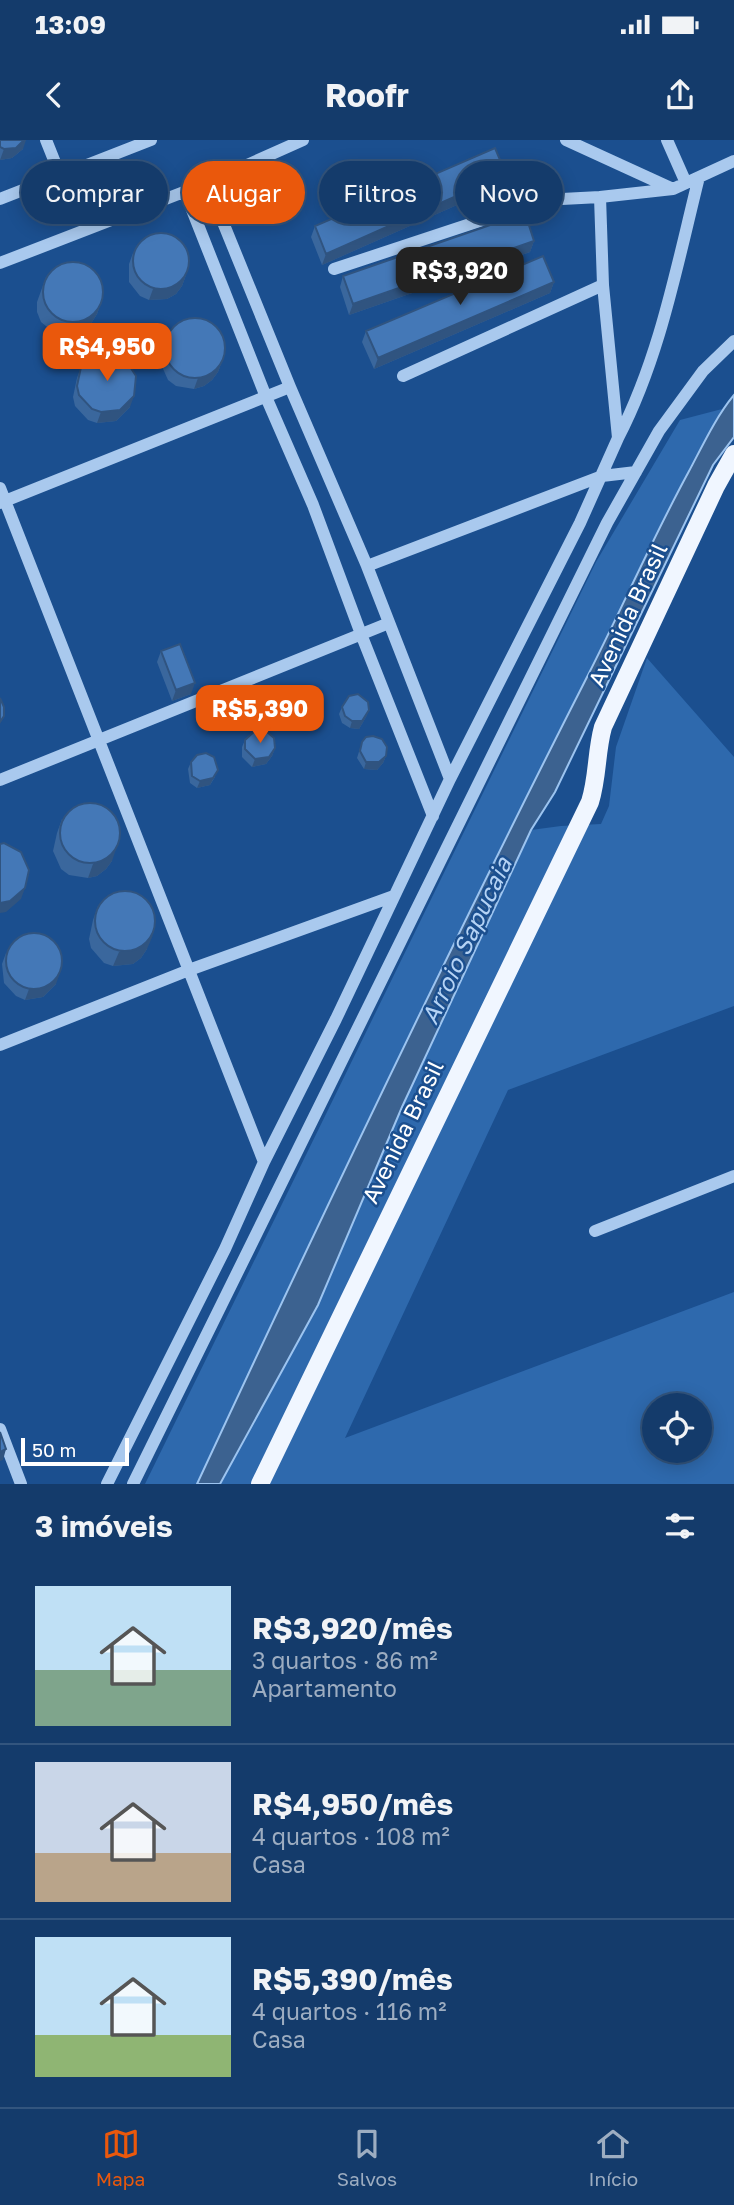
<!DOCTYPE html>
<html lang="pt">
<meta charset="utf-8">
<style>
body{margin:0;font-family:"Golos Text",sans-serif;background:#1d4271;color:#f1f3f6;height:100vh;display:flex;flex-direction:column;font-size:26px;white-space:nowrap}
*{box-sizing:border-box;margin:0}
p{font-size:23px;color:#9dadc1}
.icon{flex:none;width:38px;height:38px;fill:none;stroke:currentColor;stroke-width:2;stroke-linecap:round;stroke-linejoin:round}
.map{position:relative;height:1344px;overflow:hidden}
.details{display:flex;flex-direction:column;background:#143b6b;flex:1}
.details>*{flex:none}
.guide{position:absolute;left:21px;top:21px;width:693px;height:63px;display:flex;gap:14px}
.controls{position:absolute;left:642px;top:1253px;display:grid;gap:14px}
.controls a{display:grid;place-items:center;width:70px;height:70px;border-radius:50%;background:#143b6b;box-shadow:0 4px 18px #0003,0 0 0 2px #33557e;font-size:35px}
.scale{position:absolute;left:21px;bottom:18px;width:108px;box-sizing:border-box;padding-left:7px;border:4px solid #fff;border-top:0;font-size:19px;line-height:24px;white-space:nowrap;color:#fff;-webkit-text-stroke:5px #1b4f8f;paint-order:stroke}
.price{position:absolute;translate:-50% -60px;padding:0 16px;border-radius:14px;background:#ea580c;color:#fff;font-size:23px;line-height:46px;filter:drop-shadow(0 2px 4px #0008)}
.price::after{content:'';position:absolute;left:50%;top:42px;width:21px;height:16px;margin-left:-10px;background:inherit;clip-path:polygon(0 0,100% 0,50% 100%)}
.price.current{background:#222;color:#fff}
ul{padding:0;list-style:none}
li{display:flex;align-items:center;gap:21px;height:175px;padding:0 35px}
li+li{border-top:2px solid #33557e}
li span{display:grid;place-items:center;flex:none;width:196px;height:140px;border-radius:0px;color:#555}
li>.icon{margin-inline-start:auto}
span .icon{width:84px;height:84px;fill:#fffc;stroke-width:1}
li b{font-size:30px}
h2{display:flex;justify-content:space-between;align-items:center;height:84px;padding:0 35px;font-size:30px}
.chip{padding:0 24px;border-radius:32px;background:#143b6b;box-shadow:0 4px 18px #0003,0 0 0 2px #33557e;font-size:24px;line-height:63px}
.chip.current{background:#ea580c;color:#fff}
.status{display:flex;justify-content:space-between;align-items:center;height:49px;padding:0 35px;background:#143b6b;direction:ltr}
.status svg{height:19px;fill:currentColor}
header{display:flex;justify-content:space-between;align-items:center;height:91px;padding:0 35px;background:#143b6b;font-size:32px;font-weight:700}
.menu{display:flex;justify-content:space-around;align-items:center;height:98px;border-top:2px solid #33557e;background:#143b6b;font-size:19px;color:#9dadc1}
.menu a{display:grid;justify-items:center;gap:4px}
.menu .current{color:#ea580c}
.map>svg:first-child{display:block}
</style>
<div class="status"><b>13:09</b><svg viewBox="0 0 49 12"><path d="M0 12V9h3v3zM5 12V6h3v6zM10 12V3h3v9zM15 12V0h3v12zM26 1h20v11H26zM47 4h2v5h-2z"/></svg></div>
<header><svg class="icon" aria-label="back" viewBox="0 0 24 24"><path d="M15 5l-7 7 7 7"/></svg>Roofr<svg class="icon" aria-label="share" viewBox="0 0 24 24"><path d="M12 15V3M7 8l5-5 5 5M5 13v7h14v-7"/></svg></header>
<div class="map">
<svg width="734" height="1344" viewBox="0 0 734 1344">
<rect width="100%" height="100%" fill="#1b4f8f"/>
<!-- green -->
<path fill="#2e69ad" fill-rule="evenodd" d="M722,269C679,349 641,430 600,511C460,786 327,1064 197,1344H145L596,422L680,280Z
M647,518L734,617V866L508,950L345,1298L734,1152V1344H220L318,1165L402,967L531,690L561,686L601,684L609,666L616,607ZM654,1265H700V1311H654Z"/>
<!-- water -->
<path fill="#3c6290" stroke="#9cc4f0" stroke-width="2" d="M734,255V297L713,325L555,652L531,690L402,967L318,1165L220,1344H197C322,1075 450,806 585,541C620,473 651,401 688,333C702,307 715,278 734,255Z"/>
<g fill="none" stroke-linecap="round" stroke-linejoin="round">
<!-- minor -->
<path stroke="#a9c9ee" stroke-width="12" d="M46,0L60,35
M566,0L673,49
M667,0L686,43
M207,43L290,247L367,426L450,639
M185,52L266,257L313,365L361,494L433,676
M0,59L151,0
M0,123L207,43L303,0
M334,129L543,60L600,57
M403,236L603,145L600,57L673,49L734,21
M618,298C660,217 677,125 699,37
M0,348L264,1022
M0,363L290,247
M367,426L602,336L636,332
M0,640L389,483
M0,905L189,830L394,756
M595,1091L734,1036
M0,1289L21,1344
M107,1344L225,1109L264,1022L336,879L450,639L580,383L618,298L603,145
M133,1344L607,383L659,291L703,231L734,201"/>
<!-- major -->
<path stroke="#f0f6ff" stroke-width="18" d="M260,1344L590,662C598,637 596,612 603,587L716,346L734,314"/>
</g>
<!-- wall -->
<path fill="#3a679d" d="M0,0L23,9L12,18L0,20Z
M506,34L502,45L322,125L311,97L315,86Z
M534,101L530,112L349,175L340,147L343,136Z
M133,113L186,135L182,146L176,154L167,159L149,160L140,156L129,142V124Z
M46,137L102,160L97,174L87,190L78,195L68,197L57,195L41,182L37,172V162Z
M554,142L550,153L374,229L362,202L366,191Z
M168,193L222,221L218,232L212,240L204,246L194,249L176,246L168,240L160,222L164,204Z
M81,227L130,267L116,281L97,283L88,280L75,266L73,257L77,238Z
M161,511L191,554L172,561L157,522Z
M342,567L369,570L366,577L359,589L350,588L342,583L339,574Z
M245,600L275,608L272,616L266,624L252,627L242,617V607Z
M362,602L386,616L383,623L377,630L364,629L357,618Z
M191,622L215,637L210,645L197,648L190,643L188,629Z
M62,679L112,721L106,729L97,736L88,738L69,735L61,729L53,711L57,693Z
M98,766L147,809L141,818L133,824L113,826L104,823L91,808L89,799L93,780Z
M6,813L56,844L43,857L25,860L16,856L4,843L2,824Z"/>
<!-- shaded-wall -->
<path fill="#305480" d="M24,0H26L23,9L12,18L0,20L4,9Z
M506,34L502,45L322,125L326,114Z
M534,101L530,112L349,175L353,164Z
M186,135L182,146L176,154L167,159L149,160L153,149Z
M554,142L550,153L374,229L378,218Z
M102,160L97,174L87,190L78,195L68,197L73,183Z
M222,221L218,232L212,240L204,246L194,249L198,238Z
M134,256L130,267L116,281L97,283L101,272Z
M195,543L191,554L172,561L176,550Z
M369,570L366,577L359,589L350,588L352,581Z
M275,608L272,616L266,624L252,627L255,619Z
M386,616L383,623L377,630L364,629L366,622Z
M218,630L210,645L197,648L200,641Z
M117,706L112,721L106,729L97,736L88,738L93,724Z
M25,748L21,759L6,772L0,773V763Z
M153,795L147,809L141,818L133,824L113,826L119,812Z
M60,833L56,844L43,857L25,860L29,849Z
M6,1309L3,1320L0,1321V1312Z"/>
<!-- building -->
<path fill="#4478b7" stroke="#305480" stroke-width="2" d="M0,0H24L16,8L4,9L0,7Z
M495,8L506,34L326,114L315,86Z
M525,73L534,101L353,164L343,136Z
M133 121a28 28 0 1 1 56 0a28 28 0 1 1-56 0Z
M543,116L554,142L378,218L366,191Z
M43 152a30 30 0 1 1 60 0a30 30 0 1 1-60 0Z
M165 208a30 30 0 1 1 60 0a30 30 0 1 1-60 0Z
M106,213L125,219L136,236L134,256L120,270L101,272L92,269L79,255L77,246L81,227L87,220Z
M180,504L195,543L176,550L161,511Z
M358,554L368,562L369,570L362,581H352L345,576L342,567L349,556Z
M0,558L4,567V576L0,582Z
M256,590L266,591L274,598L275,608L269,617L255,619L245,609V600Z
M373,596L382,599L387,607L386,616L379,622H366L360,611L362,602L366,597Z
M206,613L214,617L218,630L213,638L200,641L192,636L191,622L197,615Z
M60 693a30 30 0 1 1 60 0a30 30 0 1 1-60 0Z
M4,703L21,712L29,730L25,748L10,761L0,763V704Z
M95 781a30 30 0 1 1 60 0a30 30 0 1 1-60 0Z
M6 821a28 28 0 1 1 56 0a28 28 0 1 1-56 0Z
M0,1292L6,1309L0,1312Z"/>
<g text-anchor="middle" stroke-width="5" stroke-linejoin="round" paint-order="stroke">
<!-- street labels -->
<g font-size="23" fill="#fff" stroke="#1b4f8f">
<text transform="translate(628 475) rotate(-65)" y="8">Avenida Brasil</text>
<text transform="translate(403 992) rotate(-64)" y="8">Avenida Brasil</text>
</g>
<!-- water labels -->
<g font-size="24" font-style="italic" fill="#b5d3f5" stroke="#1b4f8f">
<text transform="translate(467 801) rotate(-65)" y="8">Arroio Sapucaia</text>
</g>
</g>
</svg>
<div class="controls">
<a><svg class="icon" aria-label="locate" viewBox="0 0 24 24"><circle cx="12" cy="12" r="6"/><path d="M12 2v4M12 18v4M2 12h4M18 12h4"/></svg></a>
</div>
<div class="scale">50 m</div>
<b class="price current" style="left:460px;top:167px">R$3,920</b>
<b class="price" style="left:107px;top:243px">R$4,950</b>
<b class="price" style="left:260px;top:605px">R$5,390</b>
<div class="guide">
<a class="chip">Comprar</a>
<a class="chip current">Alugar</a>
<a class="chip">Filtros</a>
<a class="chip">Novo</a>
</div>
</div>
<section class="details">
<h2>3 imóveis<svg class="icon" aria-label="filters" viewBox="0 0 24 24"><path d="M4 7h16M4 17h16"/><circle cx="9" cy="7" r="2"/><circle cx="15" cy="17" r="2"/></svg></h2>
<ul>
<li><span style="background:linear-gradient(#bfe0f5 60%,#7fa58c 0)"><svg class="icon" aria-label="home" viewBox="0 0 24 24"><path d="M3 11l9-7 9 7M6 9v11h12V9"/></svg></span><div><b>R$3,920/mês</b><p>3 quartos · 86 m²</p><p>Apartamento</p></div></li>
<li><span style="background:linear-gradient(#c9d6e8 65%,#b9a48a 0)"><svg class="icon" aria-label="home" viewBox="0 0 24 24"><path d="M3 11l9-7 9 7M6 9v11h12V9"/></svg></span><div><b>R$4,950/mês</b><p>4 quartos · 108 m²</p><p>Casa</p></div></li>
<li><span style="background:linear-gradient(#bfe0f5 70%,#8fb573 0)"><svg class="icon" aria-label="home" viewBox="0 0 24 24"><path d="M3 11l9-7 9 7M6 9v11h12V9"/></svg></span><div><b>R$5,390/mês</b><p>4 quartos · 116 m²</p><p>Casa</p></div></li>
</ul>
</section>
<nav class="menu">
<a class="current"><svg class="icon" aria-label="map" viewBox="0 0 24 24"><path d="M3 6l6-2 6 2 6-2v14l-6 2-6-2-6 2zM9 4v14M15 6v14"/></svg>Mapa</a>
<a><svg class="icon" aria-label="saved" viewBox="0 0 24 24"><path d="M7 4h10v16l-5-4-5 4z"/></svg>Salvos</a>
<a><svg class="icon" aria-label="home" viewBox="0 0 24 24"><path d="M3 11l9-7 9 7M6 9v11h12V9"/></svg>Início</a>
</nav>
